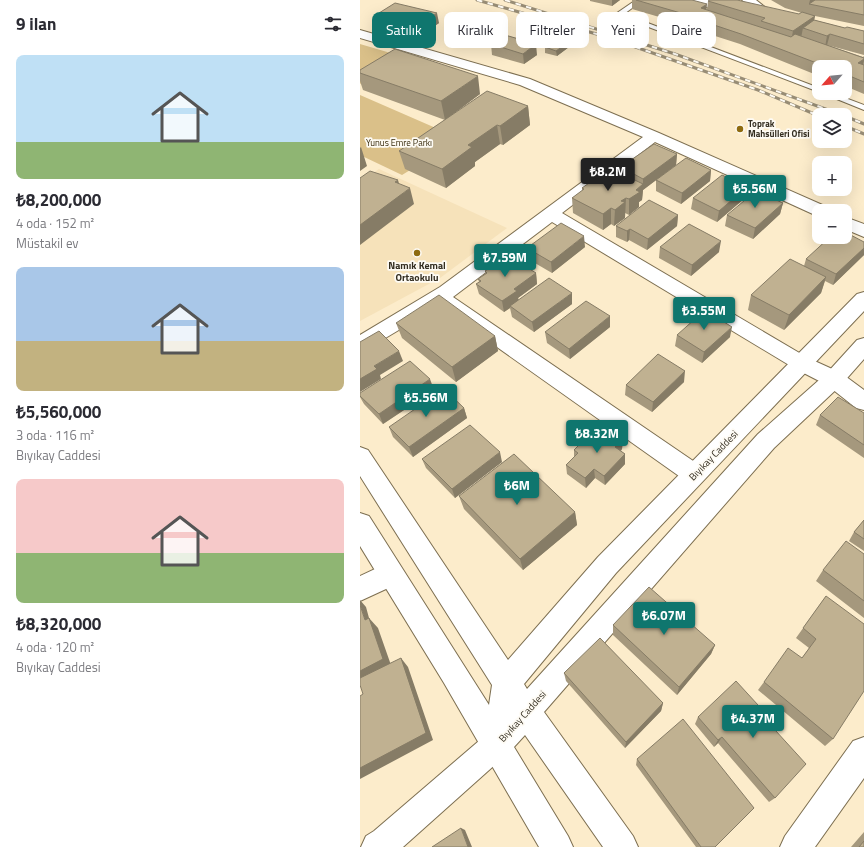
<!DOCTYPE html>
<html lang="tr">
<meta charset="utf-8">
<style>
body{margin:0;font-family:"Titillium Web",sans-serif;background:#f7f7f7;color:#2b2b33;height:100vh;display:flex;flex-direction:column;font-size:15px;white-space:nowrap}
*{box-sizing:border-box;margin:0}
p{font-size:13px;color:#7c7c81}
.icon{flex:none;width:22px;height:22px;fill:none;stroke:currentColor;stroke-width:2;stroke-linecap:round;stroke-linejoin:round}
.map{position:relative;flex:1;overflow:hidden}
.drawer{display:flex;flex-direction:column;background:#fff;width:360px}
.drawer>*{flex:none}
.hud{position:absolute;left:12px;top:12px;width:380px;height:36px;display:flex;gap:8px}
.needle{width:26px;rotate:243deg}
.controls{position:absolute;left:452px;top:60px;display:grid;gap:8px}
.controls a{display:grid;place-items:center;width:40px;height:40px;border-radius:8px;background:#fff;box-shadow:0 4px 16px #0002;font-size:20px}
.price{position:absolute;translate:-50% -34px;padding:0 9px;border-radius:4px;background:#0f766e;color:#fff;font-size:13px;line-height:26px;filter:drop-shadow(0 1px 2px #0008)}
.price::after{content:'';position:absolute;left:50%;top:24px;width:12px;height:9px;margin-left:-6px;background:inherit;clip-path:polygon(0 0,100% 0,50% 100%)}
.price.active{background:#222;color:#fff}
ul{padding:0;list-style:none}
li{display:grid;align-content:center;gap:8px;height:212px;padding:0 16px}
li span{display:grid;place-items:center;height:124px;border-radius:8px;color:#555}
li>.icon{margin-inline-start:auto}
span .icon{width:72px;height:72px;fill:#fffc;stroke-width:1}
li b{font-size:17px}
h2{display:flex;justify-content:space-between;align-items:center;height:48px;padding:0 16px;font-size:17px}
.pill{padding:0 14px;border-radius:8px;background:#fff;box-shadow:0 4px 16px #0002;font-size:14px;line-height:36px}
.pill.active{background:#0f766e;color:#fff}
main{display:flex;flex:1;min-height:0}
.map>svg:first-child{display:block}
</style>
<main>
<section class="drawer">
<h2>9 ilan<svg class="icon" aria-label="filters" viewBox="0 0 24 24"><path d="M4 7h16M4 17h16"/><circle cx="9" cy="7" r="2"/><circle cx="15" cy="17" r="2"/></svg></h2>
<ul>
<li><span style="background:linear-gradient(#bfe0f5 70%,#8fb573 0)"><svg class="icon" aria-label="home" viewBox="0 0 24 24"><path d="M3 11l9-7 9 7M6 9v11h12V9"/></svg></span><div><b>₺8,200,000</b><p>4 oda · 152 m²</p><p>Müstakil ev</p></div></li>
<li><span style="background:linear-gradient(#a9c7e8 60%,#c2b280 0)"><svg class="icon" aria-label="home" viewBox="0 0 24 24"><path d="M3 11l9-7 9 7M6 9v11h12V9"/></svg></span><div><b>₺5,560,000</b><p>3 oda · 116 m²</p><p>Bıyıkay Caddesi</p></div></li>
<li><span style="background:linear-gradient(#f6c9c9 60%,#8fb573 0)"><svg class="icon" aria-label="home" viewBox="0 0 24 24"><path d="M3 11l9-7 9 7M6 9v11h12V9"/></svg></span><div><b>₺8,320,000</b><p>4 oda · 120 m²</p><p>Bıyıkay Caddesi</p></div></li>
</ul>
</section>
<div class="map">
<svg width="504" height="847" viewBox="0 0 504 847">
<rect width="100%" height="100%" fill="#fceccb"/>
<!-- built -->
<path fill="#f6e2ba" d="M19,169L147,228L80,278L0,321V182Z"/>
<!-- green -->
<path fill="#dac089" d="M0,44L34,54L0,84Z
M0,95L101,139L42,175L0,155Z"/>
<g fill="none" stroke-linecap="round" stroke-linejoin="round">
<defs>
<path id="service" d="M276,0H283L264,14L459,88V92L257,15V13Z
M462,93H472L504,105V110Z"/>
<path id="minor" d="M382,0H396L416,16L414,19H406Z
M0,30L170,79L299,133L467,207L469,211H459V216L455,215L295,142L202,213L448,358L481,373L504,390V410L496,408L467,385L434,368L192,222L93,297L342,467L346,474L342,481L334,484L326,481L79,306L7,349L0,351V335L80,287L283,137L160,85L0,38Z
M485,217L504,224V237L485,229Z
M30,562L39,565L43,574L39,583L0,601V576Z
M137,729L147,734L152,744L147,754L43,847H1L6,836L14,831L127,734Z
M504,737V778L455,847H420L425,836L493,741Z"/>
<path id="tertiary" d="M324,0H349L381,6L383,9L381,12L377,13L330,4L326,3Z
M504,292V311L256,573L164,684L167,689L398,434L467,373L497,340L504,338V359L481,385L414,448L184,712L273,836L278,847H243L165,735L154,747L208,836L213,847H179L84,683L0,546V513L9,516L129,705L132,685L0,476V447L8,450L148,660L238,557L497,294Z"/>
</defs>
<!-- service casing -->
<use href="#service" stroke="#7d6f51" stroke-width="2"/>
<!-- minor casing -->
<use href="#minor" stroke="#7d6f51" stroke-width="2"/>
<!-- tertiary casing -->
<use href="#tertiary" stroke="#7d6f51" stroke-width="2"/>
<!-- service -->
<use href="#service" fill="#fff" fill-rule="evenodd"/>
<!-- minor -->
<use href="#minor" fill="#fff" fill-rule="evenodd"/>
<!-- tertiary -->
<use href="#tertiary" fill="#fff" fill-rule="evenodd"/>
<defs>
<path id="rail" d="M117,0L247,37L398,90L459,116
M145,0L315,54L482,115
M485,116L504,124
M485,126L504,134"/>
</defs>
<!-- rail casing -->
<use href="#rail" stroke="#988d76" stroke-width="3"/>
<!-- rail -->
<use href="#rail" stroke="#fefbf4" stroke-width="2" stroke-dasharray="5.5" stroke-linecap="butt"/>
</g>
<!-- wall -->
<path fill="#a5987d" d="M230,0H260L252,6L230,1Z
M272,0H332L347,10L348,1L439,14L442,13L425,8L411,0H504V26L455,16L454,20L485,28L504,31V55L467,45L503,57L504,56V94L485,86V67H459V76L380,44L352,35L353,33L332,25L330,26L272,9Z
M19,13L79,23L63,34L22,23Z
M209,42V47L197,56L185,53V47Z
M131,44L177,55L164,64L132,55Z
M0,70L120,94L88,118L168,106L170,125L143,145L140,144L115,162V166L86,188L45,169L39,151L85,120L3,90L0,81Z
M317,154L316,165L283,190L282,200L279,202V207L269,215L265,213V218L254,226L251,224L243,230L213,213L212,198L222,191V188L241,177L261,173V167Z
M351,170L350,181L321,204L296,191V180Z
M387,187L385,198L357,222L331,209L333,198Z
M423,203L420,214L393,239L365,226L367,215Z
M318,215L317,226L287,250L269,240L267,242L256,237V226Z
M504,242V255L473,285L465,281L461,293L424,330L388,310L391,295L444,266L446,259Z
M225,247L192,273L168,259L167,248Z
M300,247L359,252L331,276L299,258Z
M125,271L176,273L177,284L158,298L159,300L212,304L174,332L152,317L150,308L144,312L119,294L116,284L119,282L118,279L125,274Z
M36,323L135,336L138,351L96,382L42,338Z
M250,327L210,359L187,343L185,332Z
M317,335L370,337L342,363L315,346Z
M324,382L292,412L265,395L266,385Z
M74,390L23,424L4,404L0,397V393Z
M104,408L107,418L53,457L33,437L29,427Z
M504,413V458L456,425L460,415Z
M232,439H263L262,449L261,451L265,454V464L245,485L235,478L226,488L207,474L206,465L214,457V450Z
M62,459L142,462L95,498L66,468Z
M99,496L215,512L217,525L163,570L104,509Z
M504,520V551L489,541L494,532Z
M504,554V618L456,581L463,570Z
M466,596L473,739L465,746L398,690L404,682L442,658L449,648L436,638Z
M253,625L355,645L351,654L317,695L253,635Z
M204,673L303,703L301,711L265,748L206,681Z
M398,705L395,708L415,798L409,802L358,743L354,747L335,724L338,717Z
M277,759L355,847H336L276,765Z
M504,832V847H491Z"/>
<!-- shaded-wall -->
<path fill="#867c66" d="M252,0H260L252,6Z
M450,0H466L449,4Z
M347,4L346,14L340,18L341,8Z
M77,13L79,23L63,34L61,24Z
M332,15V25L330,26L331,16Z
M455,16L452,30L443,28L441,38L430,46L433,31Z
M470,34L467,45L465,47L467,36Z
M209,42V47L197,56L196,51Z
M176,44L177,55L164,64L163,54Z
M504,59V61L502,68L498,63Z
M118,76L120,94L85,120L81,101Z
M168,106L170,125L143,145L140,126Z
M137,125L140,144L115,162V166L86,188L82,169L108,145Z
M1,147L7,166L0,171V148Z
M317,154L316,165L283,190L282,200L279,202V207L269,215V199L276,190L283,184V179Z
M351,170L350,181L321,204L322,193Z
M38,180L42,194L50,188L54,204L0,245V225L35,182Z
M387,187L385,198L357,222L359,211Z
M266,198L265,218L254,226L255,210L261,201Z
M423,203L420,214L393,239L395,228Z
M251,208V224L243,230V214Z
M318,215L317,226L287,250L288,239Z
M270,229L269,240L267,242V231Z
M224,236L225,247L192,273L191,262Z
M361,241L359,252L331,276L332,265Z
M504,248V255L473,285L476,274Z
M176,273L177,284L158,298L159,302L150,306V308L144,312L142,301L154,289Z
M466,277L461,293L424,330L429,315Z
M212,293V304L174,332L172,322Z
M250,316V327L210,359L209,349Z
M372,327L370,337L342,363L344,352Z
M135,336L138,351L96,382L92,367Z
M39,351L43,361L20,375L21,379L0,392V379L14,366Z
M325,371L324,382L292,412L293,402Z
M70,379L74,390L23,424L19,414Z
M104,408L107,418L53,457L49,447Z
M263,439L262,449L255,457V447Z
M140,452L142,462L95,498L92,489Z
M265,454V464L245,485L244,476Z
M234,469L235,478L226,488L225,478Z
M215,512L217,525L163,570L160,559Z
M0,600L6,607L9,618L18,628L32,668L0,684V671L5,620L0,605Z
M355,645L351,654L317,695L319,687Z
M41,658L48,667L73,740L0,779V768Z
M303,703L301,711L265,748L266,742Z
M362,737L358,743L354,747L358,740Z
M101,828L105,830L112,847H108Z"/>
<!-- building -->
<path fill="#c0b191" stroke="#867c66" d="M276,0H332L347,4L341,8L431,37L435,34L504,58V59L498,63L504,65V82L485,74V67H467L381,34L354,25L355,23L332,15L331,16Z
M350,0H377L439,14L442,12L455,16L433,31L401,21L405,18L348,1Z
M455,0H504V15L449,4Z
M35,3L77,13L61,24L19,13Z
M454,20L485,28L487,27L504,31V44L470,34L467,36L443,28Z
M145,35L176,44L163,54L131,44Z
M197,38L209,42L196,51L185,47Z
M35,49L118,76L81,101L0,73V70Z
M127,91L168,106L140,126L137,125L108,145L112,147L82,169L39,151Z
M294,144L317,154L283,179L261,167Z
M326,158L351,170L322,193L296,180Z
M252,169L283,184L276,190L280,192L269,199L266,198L261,201L265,202L255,210L251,208L243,214L212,198L224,189L222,188L239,176L241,177Z
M10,171L38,180L35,182L50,188L0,225V178Z
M362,175L387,187L359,211L333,198Z
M396,191L423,203L395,228L367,215Z
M289,200L318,215L288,239L270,229L267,231L256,226Z
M201,223L224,236L191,262L167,248Z
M329,224L361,241L332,265L300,247Z
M485,232L504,242V248L476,274L446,259L470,237H485Z
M149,256L176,273L154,289L157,291L142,301L116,284L121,281L118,279L127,273L125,271Z
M430,259L466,277L429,315L391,295Z
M189,278L212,293L172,322L150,306Z
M79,295L135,336L92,367L36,323Z
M226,301L250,316L209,349L185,332Z
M345,310L372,327L344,352L317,335Z
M19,331L39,351L14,366L17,369L0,379V342Z
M298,354L325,371L293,402L266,385Z
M50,361L70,379L19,414L0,396V393Z
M84,389L104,408L49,447L29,427Z
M478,397L504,413V445L460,415Z
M110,425L140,452L92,489L62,459Z
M244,427L263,439L255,447L265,454L244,476L234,469L225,478L206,465L218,453L214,450L228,436L232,439Z
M154,454L215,512L160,559L99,496Z
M504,520V539L494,532Z
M486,541L504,554V601L463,570Z
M289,587L355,645L319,687L253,625Z
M466,596L504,624V691L473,739L404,682L428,648L442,658L456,639L443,628Z
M0,605L5,620L9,618L23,659L0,671Z
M240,638L303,703L266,742L204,673Z
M41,658L66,733L0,768V696L3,694L0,685V678Z
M376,681L398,705L395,708L446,764L415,798L362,737L358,740L338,717Z
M323,719L394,808L355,847H341L277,759Z
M101,828L108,847H72Z
M504,841V847H499Z"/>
<!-- markers -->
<g fill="#8e6b0f" stroke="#fefbf4" stroke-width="1.5">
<circle cx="380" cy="129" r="4"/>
<circle cx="57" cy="253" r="4"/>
</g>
<g text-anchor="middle" stroke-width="3.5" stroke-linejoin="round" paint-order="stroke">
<!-- far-poi labels -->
<g font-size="9" font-weight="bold" fill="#342e21" stroke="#fefbf4" text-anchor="start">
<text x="388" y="127">Toprak<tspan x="388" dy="10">Mahsülleri Ofisi</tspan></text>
</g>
<!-- far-park labels -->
<g font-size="9" fill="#342708" stroke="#fefbf4">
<text x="39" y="146">Yunus Emre Parkı</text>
</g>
<!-- poi labels -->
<g font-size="10" font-weight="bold" fill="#342e21" stroke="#fefbf4">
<text x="57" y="269">Namık Kemal<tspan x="57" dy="12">Ortaokulu</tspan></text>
</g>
<!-- street labels -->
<g font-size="10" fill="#342e21" stroke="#fefbf4">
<text transform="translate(353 455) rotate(-46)" y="4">Bıyıkay Caddesi</text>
<text transform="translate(162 716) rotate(-48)" y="4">Bıyıkay Caddesi</text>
</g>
</g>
</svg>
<div class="controls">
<a><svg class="needle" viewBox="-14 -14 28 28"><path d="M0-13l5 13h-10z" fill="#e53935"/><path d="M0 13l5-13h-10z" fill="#7c7c81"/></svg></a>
<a><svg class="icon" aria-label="layers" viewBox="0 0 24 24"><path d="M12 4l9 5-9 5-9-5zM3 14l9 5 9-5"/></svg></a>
<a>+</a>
<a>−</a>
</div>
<b class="price active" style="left:248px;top:192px">₺8.2M</b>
<b class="price" style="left:395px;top:209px">₺5.56M</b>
<b class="price" style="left:145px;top:278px">₺7.59M</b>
<b class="price" style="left:344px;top:331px">₺3.55M</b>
<b class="price" style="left:66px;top:418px">₺5.56M</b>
<b class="price" style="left:237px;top:454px">₺8.32M</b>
<b class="price" style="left:157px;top:506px">₺6M</b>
<b class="price" style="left:304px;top:636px">₺6.07M</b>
<b class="price" style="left:393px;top:739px">₺4.37M</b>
<div class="hud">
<a class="pill active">Satılık</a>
<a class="pill">Kiralık</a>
<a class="pill">Filtreler</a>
<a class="pill">Yeni</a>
<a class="pill">Daire</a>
</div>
</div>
</main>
